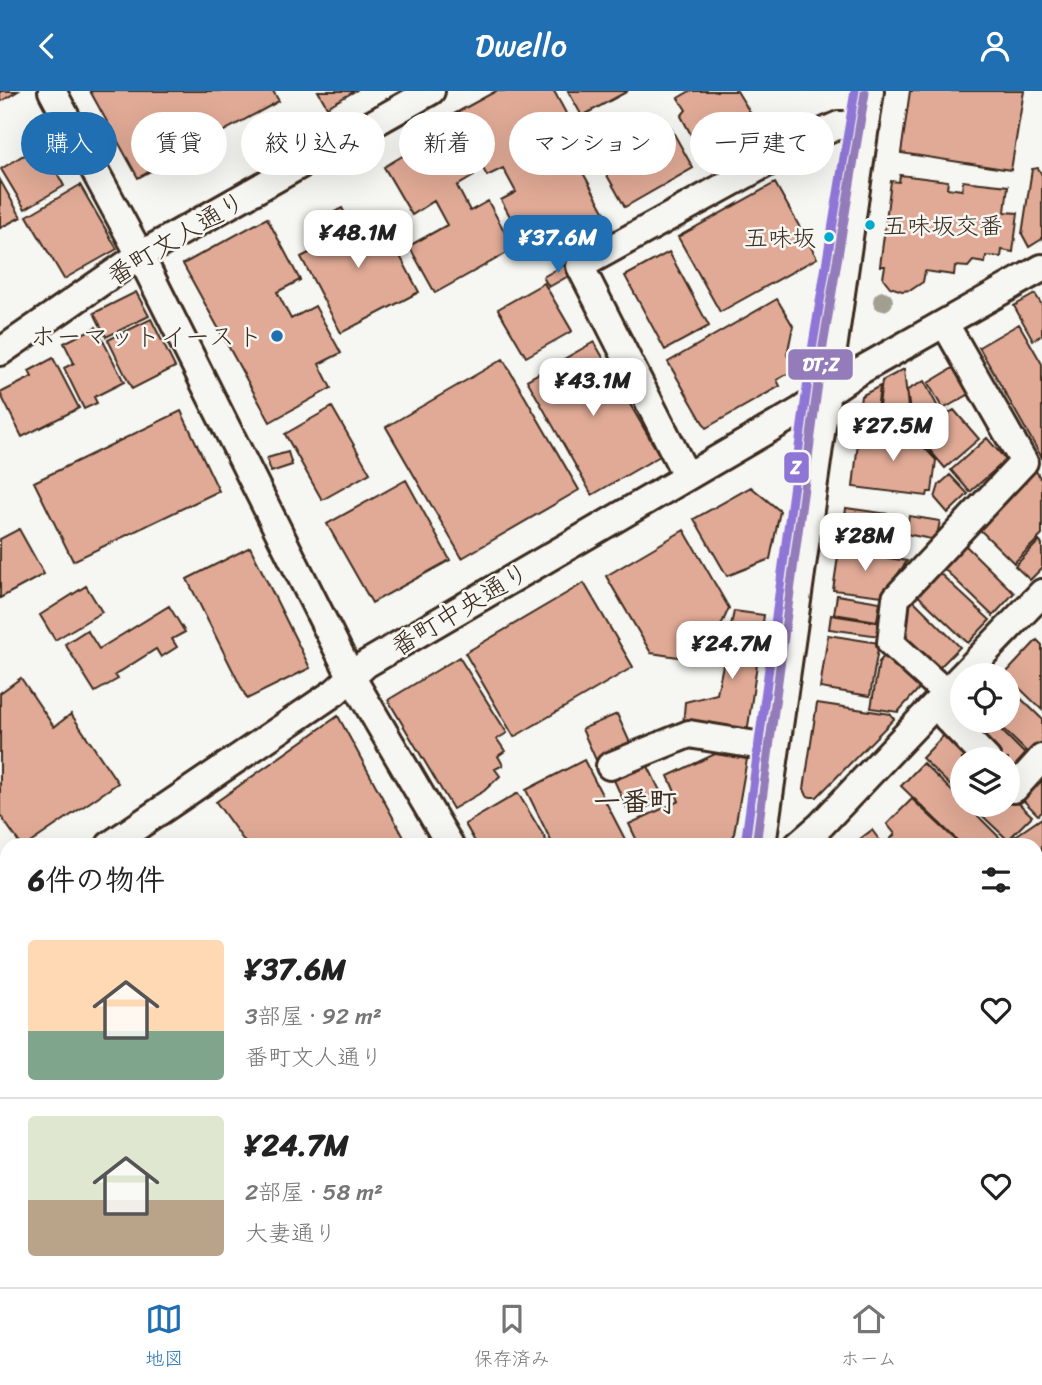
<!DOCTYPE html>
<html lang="ja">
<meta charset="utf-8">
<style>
body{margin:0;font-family:Sriracha,"Klee One",sans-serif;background:#f6f6f6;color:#222;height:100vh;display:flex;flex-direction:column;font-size:26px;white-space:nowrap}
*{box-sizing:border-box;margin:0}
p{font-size:23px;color:#767676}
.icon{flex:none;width:38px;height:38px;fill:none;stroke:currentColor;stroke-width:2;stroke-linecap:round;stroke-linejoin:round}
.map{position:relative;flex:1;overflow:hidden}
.drawer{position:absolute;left:0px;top:747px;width:1043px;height:450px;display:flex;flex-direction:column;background:#fff;border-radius:21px 21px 0 0;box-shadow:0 7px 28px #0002}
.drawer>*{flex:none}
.top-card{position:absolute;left:21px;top:21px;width:1001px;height:63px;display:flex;gap:14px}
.buttons{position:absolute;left:950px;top:572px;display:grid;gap:14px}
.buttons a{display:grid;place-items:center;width:70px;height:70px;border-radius:50%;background:#fff;box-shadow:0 7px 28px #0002;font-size:35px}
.price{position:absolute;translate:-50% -60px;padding:0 16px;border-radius:14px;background:#fff;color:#222;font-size:23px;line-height:46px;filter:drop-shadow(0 2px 4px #0008)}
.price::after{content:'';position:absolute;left:50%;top:42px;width:21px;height:16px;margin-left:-10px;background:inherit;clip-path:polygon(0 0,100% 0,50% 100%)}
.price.active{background:#1f6fb2;color:#fff}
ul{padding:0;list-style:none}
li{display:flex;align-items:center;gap:21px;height:175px;padding:0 28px}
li+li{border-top:2px solid #e0e0e0}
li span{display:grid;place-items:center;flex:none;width:196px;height:140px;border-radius:7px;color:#555}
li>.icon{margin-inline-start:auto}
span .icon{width:84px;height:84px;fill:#fffc;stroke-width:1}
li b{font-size:30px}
h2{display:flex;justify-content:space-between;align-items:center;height:84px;padding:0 28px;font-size:30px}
.pill{padding:0 24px;border-radius:32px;background:#fff;box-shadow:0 7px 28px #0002;font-size:24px;line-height:63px}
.pill.active{background:#1f6fb2;color:#fff}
header{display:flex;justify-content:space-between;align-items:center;height:91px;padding:0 28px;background:#1f6fb2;color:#fff;font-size:32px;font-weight:600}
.dock{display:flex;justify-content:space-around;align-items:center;height:98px;border-top:2px solid #e0e0e0;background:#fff;font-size:19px;color:#767676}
.dock a{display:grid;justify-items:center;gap:4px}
.dock .active{color:#1f6fb2}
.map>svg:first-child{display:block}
</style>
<header><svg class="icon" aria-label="back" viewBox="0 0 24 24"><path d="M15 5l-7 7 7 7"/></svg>Dwello<svg class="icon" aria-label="person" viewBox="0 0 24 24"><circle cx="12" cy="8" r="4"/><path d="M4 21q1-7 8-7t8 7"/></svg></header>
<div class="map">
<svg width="1042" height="1196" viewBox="0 0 1042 1196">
<rect width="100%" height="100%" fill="#f6f6f2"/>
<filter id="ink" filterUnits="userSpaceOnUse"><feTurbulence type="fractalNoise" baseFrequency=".0143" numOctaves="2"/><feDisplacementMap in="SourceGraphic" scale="14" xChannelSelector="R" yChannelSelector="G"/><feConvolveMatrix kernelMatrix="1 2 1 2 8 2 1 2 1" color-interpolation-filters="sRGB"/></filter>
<g filter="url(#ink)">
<!-- building -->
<path fill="#e0aa96" stroke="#3b2a1e" stroke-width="2" d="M0,0H18L0,11Z
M90,0H273L279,10L138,87Z
M318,0H355L327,16Z
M496,0H554L574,37L543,54L556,78L575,67L606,124L531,164L501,109L516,101L503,77L487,85L454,23Z
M568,0H628L582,25Z
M690,0H737L751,23L746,38L703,66L681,25L686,19L678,7Z
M910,0H1024L1011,79L901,62Z
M649,25L657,41L669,34L693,77L625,116L596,65L631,45L627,37Z
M448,38L474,85L457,95L470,120L488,110L514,158L435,202L409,155L447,134L434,110L412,124L384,76Z
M36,62L48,65L64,95L25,118L1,78L22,65Z
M1038,77L1042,84V148L1029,156L1022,143L1032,78Z
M900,84L948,90L947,97L962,99L963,90L1008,95L1005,121L1018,122L1013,161L1002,159L1001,166L986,165L985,172L973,170L968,176L955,175L954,184L925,180L923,191L911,199L902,200L890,196L883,187L885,175H880L891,90L899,91Z
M0,89L21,126L0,137Z
M775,92L817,167L720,221L678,146Z
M80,94L117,158L64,188L27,125Z
M342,117L354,139L379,125L419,201L341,242L301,166L327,153L315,131Z
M267,127L300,189L277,201L291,228L315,215L341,262L319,273L331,297L270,331L183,173Z
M669,161L709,235L665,259L625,185Z
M566,173L572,183L549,196L543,186Z
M544,192L572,240L526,266L498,218Z
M136,201L149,225L106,246L94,222Z
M1035,203L1042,214V244L1033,249L1014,215Z
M777,208L793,235L787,264L796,278L777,289L780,295L706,337L668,271Z
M151,228L175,276L132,298L108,249Z
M1019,233L1042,273V367L979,256Z
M96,236L124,291L94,306L97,312L84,318L64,277L74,272L64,252Z
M594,251L660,365L592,404L527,289Z
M53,267L79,317L22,346L0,302L32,286L29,280Z
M503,268L579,399L462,467L386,336Z
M958,274L973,301L943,318L928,292Z
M904,278L910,336H899V330L890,329L889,335L877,333L882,290Z
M924,290L939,318L922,327L911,328L907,299Z
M880,295L875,335L857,333L861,305Z
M332,316L370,382L322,409L285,343Z
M954,319L979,348L945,377L915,342Z
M181,320L219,400L73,470L34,391Z
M865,335L909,340L936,369L932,401H928L927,405L853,396L859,342H864Z
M987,347L1006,369L970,401L951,379Z
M288,361L292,374L271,381L267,367Z
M1033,375L1042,390V444L1014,472L975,434Z
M950,384L968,403L948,422L935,407L939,394Z
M406,389L450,469L372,512L327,433Z
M751,396L780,420L770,468L727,485L694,428Z
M846,417L903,425L898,463L841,455Z
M909,425L940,430L936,449L906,443Z
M19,438L44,483L0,507V448Z
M684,439L729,517L705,570L651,562L606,485Z
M960,449L1014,502L993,525L938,472Z
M1039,450L1042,453V477L1030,489L1015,475Z
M250,456L310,577L247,608L187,488Z
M839,459L907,470L882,505L833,499Z
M933,476L990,529L968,552L912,499Z
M584,492L633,576L514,646L465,562Z
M86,495L102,521L55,549L40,524Z
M837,504L880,511L877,530L834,523Z
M911,507L960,556L936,580L900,547L904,513Z
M169,515L185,541L172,548L177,556L161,566L156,558L115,584L118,588L95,601L65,553L87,539L99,558Z
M734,520L764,524L747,643L683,635L685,611L717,603Z
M831,524L882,532L879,545L829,538Z
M828,544L879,552L870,605L820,597Z
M1037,549L1042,554V619L1005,583Z
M888,561L923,593L898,621L871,617L879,571Z
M459,566L507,642L497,648L505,660L498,665L503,674L495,678L500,685L484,700L453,718L388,609Z
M21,587L54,636L71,623L118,692L27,754H21L0,724V602Z
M1008,595L1042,628V655L1032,666L995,630H1008Z
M817,612L890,623L894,628L817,706H811L807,705L804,698Z
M962,621V630L992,631L973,650L953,631Z
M617,623L631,654L596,669L582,638Z
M338,625L408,754H247L216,711Z
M994,632L1030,668L1008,684V668H992L975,652Z
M946,642L973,668H962V706L922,667Z
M715,663L747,668L732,754H639L629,733L679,710L668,685Z
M584,669L628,754H553L526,699Z
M646,671L664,708L630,724L613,687Z
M923,672L962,710V714H967L1000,747L993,754H962L901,695Z
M1042,677V721L1038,724L1017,703Z
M518,702L549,754H477L465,733Z
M1008,702L1032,725L1008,749L971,714H1008Z
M912,708L961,754H888L887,752L895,743L887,733Z
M1042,727V767H1036V754H1013L1014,746Z
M872,739L883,754H852Z
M7,911V1099L0,1104V916Z
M1036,946H1042V1041L1036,1042Z
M1042,1046V1077L1036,1078V1047Z
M0,1139L7,1148V1168L0,1173Z
M1036,1174L1038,1190H1042V1196H830V1191L1036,1190Z
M20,1190H32L37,1196H12Z
M54,1190H85L77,1196H59Z
M164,1190H202L207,1196H156Z
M209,1190H231L232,1194L214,1196Z
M287,1190H348L328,1196H289Z
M479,1190H509L511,1196H480Z
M522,1190H576L578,1196H524Z
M627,1190H731V1196H628Z"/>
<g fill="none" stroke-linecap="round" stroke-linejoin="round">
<defs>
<path id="minor" d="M52,0L140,164L351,585L450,754
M945,233L1024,371L896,507L891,552L946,602
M0,261L140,164L431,0
M686,384L580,175L821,42L839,34H866
M963,584L1042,502
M947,627L987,668
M610,675L689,643L774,657
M1008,691L1014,698L1042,667
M110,754L335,601L366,573L800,320L856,282L1042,177
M762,754L870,0
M798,754L821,734L962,585
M0,830L7,825
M1036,1127L1042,1126
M244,1190L246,1196
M792,1190V1196
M106,1196L114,1190"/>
</defs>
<!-- minor casing -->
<use href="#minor" stroke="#3b2a1e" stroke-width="32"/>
<!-- minor -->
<use href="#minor" stroke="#f6f6f2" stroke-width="26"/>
<defs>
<path id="metro-1" d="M745,754L813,253L855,0"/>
<path id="metro-2" d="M756,754L823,255L865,2"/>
</defs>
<!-- metro-1 casing -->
<use href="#metro-1" stroke="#f6f6f2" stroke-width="14"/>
<!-- metro-2 casing -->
<use href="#metro-2" stroke="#f6f6f2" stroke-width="14"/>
<!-- metro-1 -->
<use href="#metro-1" stroke="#8f76d6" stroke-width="9"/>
<!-- metro-2 -->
<use href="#metro-2" stroke="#937cb9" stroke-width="9"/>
</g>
<!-- trees -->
<circle fill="#a1a090" cx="883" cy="210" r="10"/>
</g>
<!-- markers -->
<g fill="#00a9ce" stroke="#f6f6f2" stroke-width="2.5">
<circle cx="870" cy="134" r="6"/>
<circle cx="829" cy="146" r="6"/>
</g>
<circle fill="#1f6fb2" stroke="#f6f6f2" stroke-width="2.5" cx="277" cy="245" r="7"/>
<g text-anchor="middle" stroke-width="5" stroke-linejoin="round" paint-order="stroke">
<!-- bus labels -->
<g font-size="24" fill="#3b2a1e" stroke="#f6f6f2" text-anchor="start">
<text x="883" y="143">五味坂交番</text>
<text x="816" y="155" text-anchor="end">五味坂</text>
</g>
<!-- street labels -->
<g font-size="26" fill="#3b2a1e" stroke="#f6f6f2">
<text transform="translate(176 147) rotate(-31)" y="9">番町文人通り</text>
<text transform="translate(460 518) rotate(-31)" y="9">番町中央通り</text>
</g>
<!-- poi labels -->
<g font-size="26" fill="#3b2a1e" stroke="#f6f6f2" text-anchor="end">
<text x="263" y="254">ホーマットイースト</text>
</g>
<!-- neighbourhood labels -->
<g font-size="28" font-weight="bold" fill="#3b2a1e" stroke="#f6f6f2">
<text x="635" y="720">一番町</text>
</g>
</g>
<g stroke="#f6f6f2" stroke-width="2.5">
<rect x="787" y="257" width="67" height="33" rx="7" fill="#937cb9"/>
<rect x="783" y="360" width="27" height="33" rx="7" fill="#8f76d6"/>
</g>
<g font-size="19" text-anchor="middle" font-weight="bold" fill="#fff">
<text x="821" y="280">DT;Z</text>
<text x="796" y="383">Z</text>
</g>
</svg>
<div class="buttons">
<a><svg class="icon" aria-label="locate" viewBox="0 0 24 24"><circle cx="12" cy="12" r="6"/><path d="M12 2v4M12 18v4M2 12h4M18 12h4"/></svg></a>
<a><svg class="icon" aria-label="layers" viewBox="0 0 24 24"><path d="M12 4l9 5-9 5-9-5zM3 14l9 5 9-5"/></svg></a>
</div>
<b class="price" style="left:358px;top:179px">¥48.1M</b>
<b class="price active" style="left:558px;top:184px">¥37.6M</b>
<b class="price" style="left:593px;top:327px">¥43.1M</b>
<b class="price" style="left:893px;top:372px">¥27.5M</b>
<b class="price" style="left:865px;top:482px">¥28M</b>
<b class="price" style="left:732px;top:590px">¥24.7M</b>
<div class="top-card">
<a class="pill active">購入</a>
<a class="pill">賃貸</a>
<a class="pill">絞り込み</a>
<a class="pill">新着</a>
<a class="pill">マンション</a>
<a class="pill">一戸建て</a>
</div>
<section class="drawer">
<h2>6件の物件<svg class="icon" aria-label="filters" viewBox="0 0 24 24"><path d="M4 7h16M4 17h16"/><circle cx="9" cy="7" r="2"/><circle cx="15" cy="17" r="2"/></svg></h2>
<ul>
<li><span style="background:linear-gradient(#ffd9b3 65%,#7fa58c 0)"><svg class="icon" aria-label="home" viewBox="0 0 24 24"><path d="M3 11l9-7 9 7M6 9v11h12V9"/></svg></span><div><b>¥37.6M</b><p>3部屋 · 92 m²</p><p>番町文人通り</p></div><svg class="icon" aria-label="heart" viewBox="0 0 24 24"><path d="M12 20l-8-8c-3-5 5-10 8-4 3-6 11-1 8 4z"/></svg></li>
<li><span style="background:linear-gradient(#dfe7d0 60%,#b9a48a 0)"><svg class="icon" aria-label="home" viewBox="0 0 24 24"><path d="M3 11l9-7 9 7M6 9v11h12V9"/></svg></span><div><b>¥24.7M</b><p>2部屋 · 58 m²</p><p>大妻通り</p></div><svg class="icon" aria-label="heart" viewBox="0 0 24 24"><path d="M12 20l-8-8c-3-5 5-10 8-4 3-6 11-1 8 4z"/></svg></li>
</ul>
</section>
</div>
<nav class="dock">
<a class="active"><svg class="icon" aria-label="map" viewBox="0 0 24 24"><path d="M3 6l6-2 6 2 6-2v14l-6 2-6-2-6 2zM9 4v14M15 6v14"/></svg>地図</a>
<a><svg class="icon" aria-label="saved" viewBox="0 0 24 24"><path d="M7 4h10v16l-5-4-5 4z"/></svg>保存済み</a>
<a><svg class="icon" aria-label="home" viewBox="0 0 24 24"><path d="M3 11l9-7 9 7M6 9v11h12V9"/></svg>ホーム</a>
</nav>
